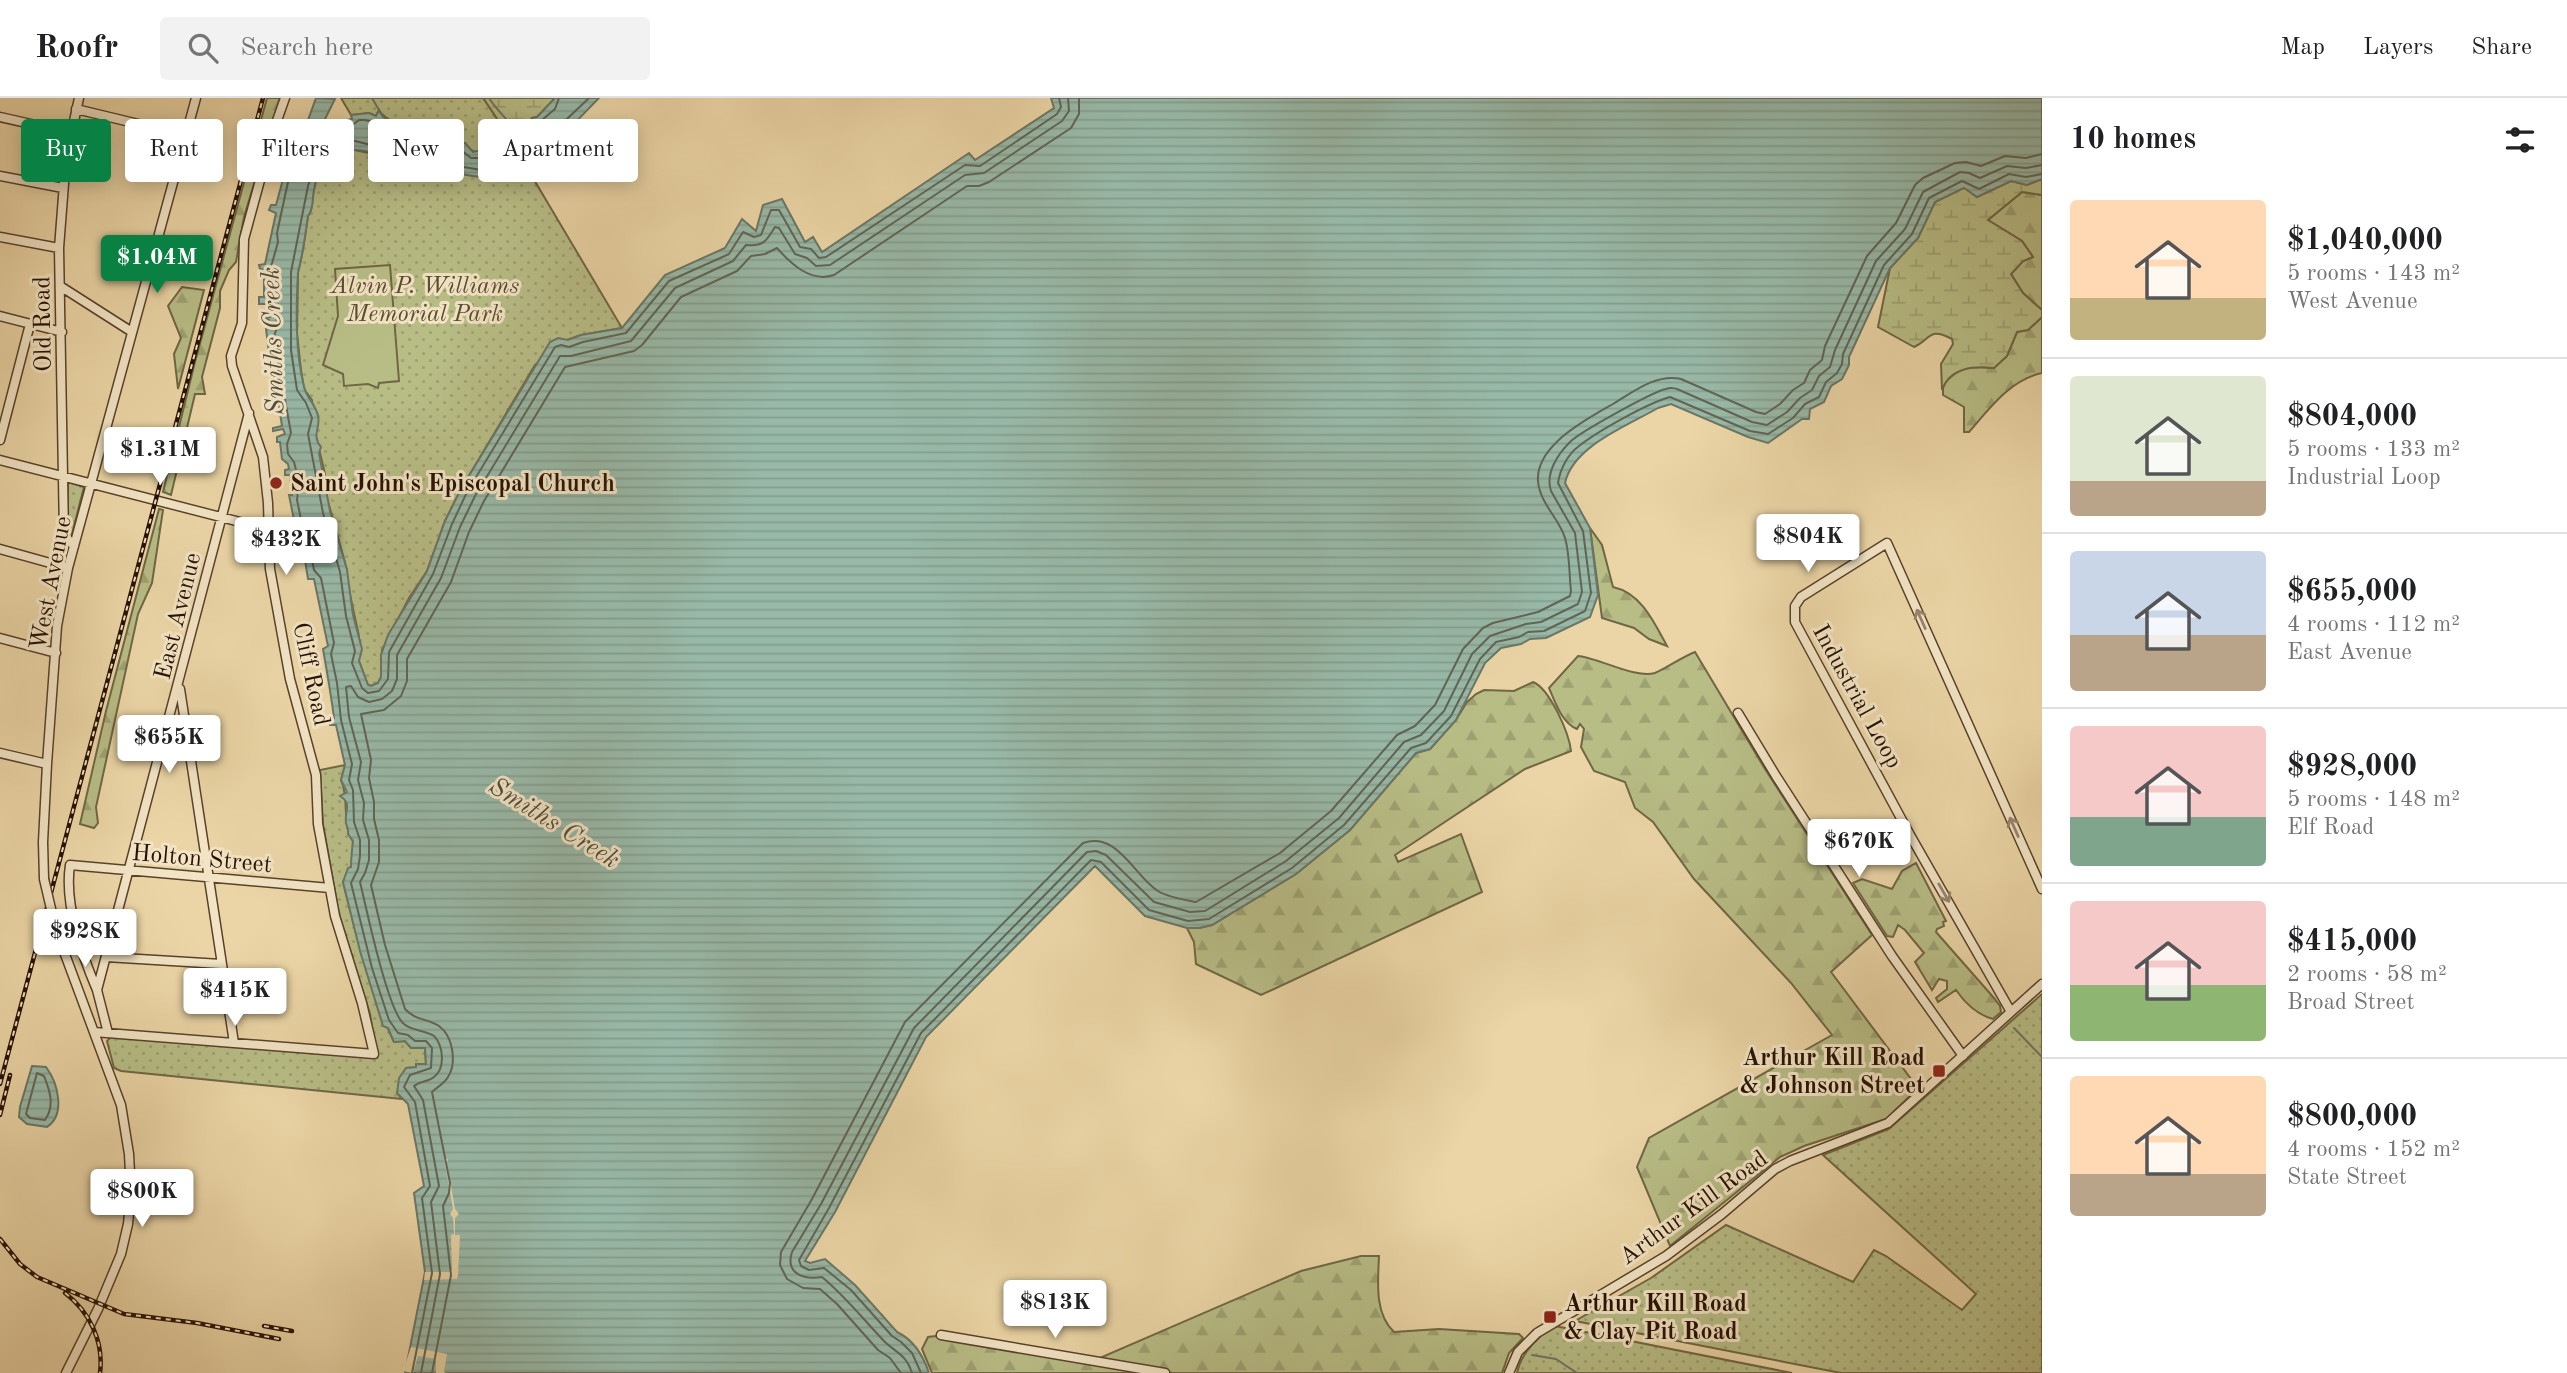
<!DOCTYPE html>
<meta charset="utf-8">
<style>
body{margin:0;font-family:"Old Standard TT",serif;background:#f2f2f2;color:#202124;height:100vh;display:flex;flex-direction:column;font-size:26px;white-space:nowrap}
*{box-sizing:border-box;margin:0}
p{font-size:23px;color:#757577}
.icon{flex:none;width:38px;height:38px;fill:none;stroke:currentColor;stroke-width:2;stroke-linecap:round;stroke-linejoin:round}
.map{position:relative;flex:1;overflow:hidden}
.panel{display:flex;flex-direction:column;background:#fff;width:525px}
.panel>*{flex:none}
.banner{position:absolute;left:21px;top:21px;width:665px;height:63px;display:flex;gap:14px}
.price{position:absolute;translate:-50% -60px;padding:0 16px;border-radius:7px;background:#fff;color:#222;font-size:23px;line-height:46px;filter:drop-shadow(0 2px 4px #0008)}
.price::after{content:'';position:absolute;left:50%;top:42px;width:21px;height:16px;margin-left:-10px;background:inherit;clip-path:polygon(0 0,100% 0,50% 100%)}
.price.active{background:#0b8043;color:#fff}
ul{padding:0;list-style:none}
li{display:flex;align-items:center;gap:21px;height:175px;padding:0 28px}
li+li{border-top:2px solid #e0e0e0}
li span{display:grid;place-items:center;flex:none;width:196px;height:140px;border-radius:7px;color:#555}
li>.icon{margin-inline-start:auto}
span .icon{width:84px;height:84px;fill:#fffc;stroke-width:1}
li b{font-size:30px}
h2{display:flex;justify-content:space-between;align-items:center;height:84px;padding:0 28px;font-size:30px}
.pill{padding:0 24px;border-radius:7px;background:#fff;box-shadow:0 4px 18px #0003;font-size:24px;line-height:63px}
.pill.active{background:#0b8043;color:#fff}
header{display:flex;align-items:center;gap:42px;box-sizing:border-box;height:98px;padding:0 35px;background:#fff;border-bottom:2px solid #e0e0e0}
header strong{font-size:33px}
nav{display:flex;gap:38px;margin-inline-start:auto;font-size:24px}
.search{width:490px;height:63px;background:#f2f2f2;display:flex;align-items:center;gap:18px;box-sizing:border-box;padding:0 24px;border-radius:7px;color:#757577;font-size:26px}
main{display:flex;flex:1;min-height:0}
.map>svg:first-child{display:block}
</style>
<header>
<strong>Roofr</strong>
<div class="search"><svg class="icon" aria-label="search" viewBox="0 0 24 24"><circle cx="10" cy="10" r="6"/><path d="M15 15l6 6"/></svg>Search here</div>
<nav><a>Map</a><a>Layers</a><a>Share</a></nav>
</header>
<main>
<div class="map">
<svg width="2042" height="1275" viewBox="0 0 2042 1275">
<defs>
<pattern id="forest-firs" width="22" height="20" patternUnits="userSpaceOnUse" patternTransform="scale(1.75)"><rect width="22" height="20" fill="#b8bd86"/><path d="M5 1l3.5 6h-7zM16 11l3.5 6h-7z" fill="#9ea172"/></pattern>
<pattern id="wetland-marsh" width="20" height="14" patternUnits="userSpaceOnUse" patternTransform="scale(1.75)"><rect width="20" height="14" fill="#b8bd86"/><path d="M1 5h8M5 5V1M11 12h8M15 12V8" fill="none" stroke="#9ea172"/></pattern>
<pattern id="park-dots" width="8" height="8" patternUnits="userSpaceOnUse" patternTransform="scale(1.75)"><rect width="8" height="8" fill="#b8bd86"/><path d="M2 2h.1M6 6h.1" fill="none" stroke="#9ea172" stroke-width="1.8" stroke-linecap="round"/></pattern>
<pattern id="water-rules" width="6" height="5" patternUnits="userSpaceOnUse" patternTransform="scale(1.75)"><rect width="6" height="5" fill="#98b9a8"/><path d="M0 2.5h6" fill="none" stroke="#839e8f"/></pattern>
</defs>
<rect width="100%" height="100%" fill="#ebd5a6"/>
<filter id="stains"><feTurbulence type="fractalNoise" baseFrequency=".00286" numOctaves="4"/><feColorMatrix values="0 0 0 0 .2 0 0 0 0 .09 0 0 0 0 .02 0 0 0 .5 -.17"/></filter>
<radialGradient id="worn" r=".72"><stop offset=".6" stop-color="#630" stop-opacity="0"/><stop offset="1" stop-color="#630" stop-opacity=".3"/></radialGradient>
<!-- forest -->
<path fill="url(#forest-firs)" stroke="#706744" stroke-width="2" d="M267,0H280L244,119L236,164L229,172L220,193V210L202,279L205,296H195L171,397L163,394L195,264Z
M2022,94L2042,97V212L2023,195L2011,176L2023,163L2033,159L2022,143L1988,122Z
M182,189L204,192L178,291L174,256L181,240L168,208Z
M2042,219V275C2010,282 1990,310 1969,334H1964V309L1943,297V287C1959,268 1971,268 1994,270L2007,258L2017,234L2028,232Z
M159,411L163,412L152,485L138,516L96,709L98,725L94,730L80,726L106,613Z
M1590,430L1602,447L1613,489C1641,495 1654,524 1667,548L1649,541L1634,530L1602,520Z
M1695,554L1765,671L1872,837L1831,874L1917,989L1916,992L1886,1021L1804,1048L1780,1059L1670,1148L1637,1069L1649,1040L1832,937L1791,885L1694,781L1653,724L1635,710L1625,684L1594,673L1581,649L1584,631L1580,626L1577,631C1562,625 1555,604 1549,590L1578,558C1599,560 1636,581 1655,575C1665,571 1682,559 1695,554Z
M1533,584C1550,591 1569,635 1571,653L1525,671L1395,757L1398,764L1461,736L1482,794L1261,897L1196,866L1194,844L1187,830H1199L1212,827L1296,776L1350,732L1416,655L1430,651L1456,622L1467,604L1476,596L1484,592L1514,593Z
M1916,765L1946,823L1943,824L1944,828L1937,831L1936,834L1994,900L2000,908L2001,914L1993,921C1978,917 1965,905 1956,892L1938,904L1936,900L1947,891V883L1939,881L1932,892L1915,864L1924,855L1905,832L1898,827L1893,839L1887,838L1853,785L1862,781L1892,791L1902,773Z
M1361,1158H1379C1378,1182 1374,1216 1394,1234L1439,1231L1519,1236L1523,1240L1509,1255L1502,1275H1173L1095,1262L1301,1173Z
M936,1238L1150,1275H932L922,1251L928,1239Z"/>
<!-- wetland -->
<path fill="url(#wetland-marsh)" stroke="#706744" stroke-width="2" d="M483,0H555L537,19L532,20L522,34L514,36L511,42Z
M2042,81V97L2022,94L1988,122L2022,143L2033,159L2023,163L2011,176L2023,195L2042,212V219L2028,232L2017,234L2007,258L1994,270C1974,268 1950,269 1942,292L1941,266L1953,246L1952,241C1928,228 1931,242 1914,249L1878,229L1890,170L1918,140L1935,104L1964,89L1977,99L2011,83L2027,87Z"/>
<!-- park -->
<path fill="url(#park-dots)" stroke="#706744" stroke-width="2" d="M341,0H483L511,42C499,43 490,55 476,54C469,53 463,47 456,45C451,44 446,45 440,44C426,41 385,24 379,12L376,18L369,15L351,17Z
M345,50L398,61L403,65L480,79L492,80L527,70L622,230L581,237L567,242L535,267L461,391L445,423L427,473L409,500L382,552L381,579L378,585L371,588L368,587L359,563V538L347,483V472L326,396L325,376L315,334L312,302L304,291L301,272L297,236L298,174C303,156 305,138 308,118C313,112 312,104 313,96C316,73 324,60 345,50Z
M68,384L84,389L71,440L67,433Z
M345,667L341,682C350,701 341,727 353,743C352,750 354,753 353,760C352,769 347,776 343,784C357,840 369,891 394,944L405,943L411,950L425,949L426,967L416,969L397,995L402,1001L121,973L114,970L107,943L111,939L377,960L370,916L339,816L323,726L320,672Z
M2042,896V1275H1841L1575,1223L1651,1180L1726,1127L1853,1184L1874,1152L1886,1158L1962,1212L1976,1196L1823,1057L1889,1031Z
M1555,1228L1792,1275H1517C1521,1255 1538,1238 1555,1228Z"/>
<!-- pitch -->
<path fill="#b8bd86" stroke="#706744" stroke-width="2" d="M390,167L399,283L379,285L378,290L368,286L344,288L343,276L323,267L338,218L335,171Z"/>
<!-- water -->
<path fill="url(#water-rules)" stroke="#6b7665" stroke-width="2" d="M316,0L335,1L324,23L326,26L352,21L351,17L369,15L376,18L379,12L383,19L430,41L441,44L465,45L473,54L497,49L504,42H511L514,36L524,31L532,20L537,19L555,0H599C573,26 527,80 488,79C459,79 431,68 403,65L398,61C356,51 324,37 314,92C312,101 314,111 308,118C305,138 303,156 298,174C296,212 295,252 304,289C306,299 316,307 318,318C321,330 311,337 321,349L319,355L330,413L347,472L353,517L362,551L359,563L368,587L371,588L378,585L381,579V557L388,537L427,473L445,423L461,391L550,244L558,240L568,242L581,237L622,230L665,177L725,150L742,121L756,133L763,107L782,101L805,144L813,139L822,154L969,55L975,62L1054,10L1051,0H2042V81L2027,87L2011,83L1977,99L1964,90L1935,104L1918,140L1890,170L1849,259V267L1842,281L1831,288L1824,304L1810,311L1809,321H1802L1768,345L1748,339L1671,306L1658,310C1627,328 1573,348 1565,385L1590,430L1598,497L1590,519L1546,540L1530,541L1521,546L1501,550L1485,565L1456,622L1430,651L1416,655L1350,732L1296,776L1212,827L1199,830H1187L1145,818L1095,768L926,939L835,1114L805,1163L810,1165L825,1161L855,1187L897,1234C914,1242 923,1257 929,1275H405L425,1174L414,1095L424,1088L408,1006L397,995L399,980L406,970L416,969V966H426L425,950H411L405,943L394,944L388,930L383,928L360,853L343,784L348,770L351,769C351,759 352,753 353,743L348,736C349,732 347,729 346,725C344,713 353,706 340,698L347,694L341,682L345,667L336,627H330L329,622L334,620C331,596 327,574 323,551L328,548L314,481H308L305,462L301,461L304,457L300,438L297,437L289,397H292L290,377H285V372L289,371L288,366L282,361L280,344H277V339L285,336L283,331L273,333V330L282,328L278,302H275L266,231L270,230L269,222L264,221L270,219L269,206H259V199H264V172L260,171L259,167L265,166L276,115L269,112L271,107H276L285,74L274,71L276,62L286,65L303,34V29L310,31L311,26L307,25Z
M32,968L46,969C58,985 66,1017 47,1029L27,1026L19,1019L20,1009Z"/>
<!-- pier -->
<path fill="#ebd5a6" d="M444,1060L448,1061L447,1065L455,1111L459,1116L455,1120V1137H460L458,1177L457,1181L424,1182L425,1174H450L452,1172L451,1137L454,1136L453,1120L450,1116L453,1111Z
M411,1249L447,1256L444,1274L446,1275H436V1261L418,1258L413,1275L403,1273Z"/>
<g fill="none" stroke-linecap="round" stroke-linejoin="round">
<!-- shore -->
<path stroke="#606554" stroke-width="2" d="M589,0L529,57L507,69L481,72L406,59L399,54L355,43H342L324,52L317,61L308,88L291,174V252L297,292L306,305L312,320L308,336L323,415L340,474L346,518L355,553L352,565L362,590L368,595L379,593L388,581L389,554L433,476L452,426L467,394L555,249L561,247L569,249L583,244L626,235L669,183L729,156L743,134L754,139L761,137L771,112H779L800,149L811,151L819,160L826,159L965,67L980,68L1057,16L1061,9L1059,0
M37,975L44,978C50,993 55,1008 45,1022L30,1020L26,1016Z
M412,1275L432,1175L422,1100L430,1088L415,1004L404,989L410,977L431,970L432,950L426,943H415L408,937L398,935L389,922L372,870L351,785L358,771L360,758V742L354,724L353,692L349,682L352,666L341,622L337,585L331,556L334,545L321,480L314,472L307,437L303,431L297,402L299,384L294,364L288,356L287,346L291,335L285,302L281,295L274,238L277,230L276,208L271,199V169L278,144L277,135L291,70L308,39L318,31L327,33L351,28L359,22H365L378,25L428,47L441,51L461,52L471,60H482L500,55L526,39L536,27L555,11L559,0
M421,1275L440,1176L431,1104L439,1088L423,1002L414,988C420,983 428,984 434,979C446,970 443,947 434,938C425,932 412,933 404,926C388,914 366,809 360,784L365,775L369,762V742L363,722L364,705L358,682L361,664L349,619L346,589L351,588L358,599L369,604L382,601L392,593L397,581V557L441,480L460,429L475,398L560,258H571L631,243L675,190L733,163L746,147C764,149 767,142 775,129L779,130L795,156L807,160L816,168L830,167L965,77L984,75L1062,23L1069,13L1068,0
M432,1275L451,1177L443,1108L449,1095L450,1085L432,994C437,989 444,986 448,979C457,965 453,938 439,928C427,920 416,923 405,911L385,847L371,787L379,764V742L374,721V704L369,680L371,662L361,616L384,612L401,598L407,583V561L451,484L469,434L484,403L565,269L634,253L642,247L681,199L737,173L751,158L765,156L777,150C791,166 811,185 834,177L967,88H979L989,84L1071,30L1079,16V0
M901,1275L890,1260L878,1252L837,1206L820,1191L803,1190L787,1181L780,1167L781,1154L812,1101L905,924L1083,745C1118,733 1134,778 1158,793C1167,799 1185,802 1196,804L1280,755L1331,713L1397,637L1415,628L1435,607L1463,551L1483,530L1493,525L1538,514L1570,498L1571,493C1569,476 1570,457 1565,440C1560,423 1545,410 1540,393C1526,352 1585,322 1613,306C1633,294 1657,275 1681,281L1756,314L1765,316L1780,306L1793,292L1804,285L1810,272L1822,262L1825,248L1867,158L1896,125L1915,87L1923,80L1955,65L1966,64L1981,68L2005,58L2026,60L2042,56
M912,1275C906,1256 896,1255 884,1243C863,1221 845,1198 822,1179C804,1182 785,1176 792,1154L821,1106L914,930L1087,754L1096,753L1106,757L1154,804L1190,814L1205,813L1286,763L1339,720L1404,644L1421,637L1444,613L1472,556L1490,538L1526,526L1541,524L1578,506L1582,494L1575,435L1551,393C1545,375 1558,356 1570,344C1580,334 1652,294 1666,291C1672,289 1672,290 1677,291L1752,324L1767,327L1787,314L1800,300L1812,292L1819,278L1830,269L1835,252L1876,163L1905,131L1923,94L1960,74L1969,75L1980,80L2007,68L2026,70L2042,67
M921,1275L912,1255L901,1244L892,1238L851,1192L824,1170L809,1172L801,1168L799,1162L829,1110L921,935L1091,762L1101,764L1149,812L1188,823L1209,821L1292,770L1344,727L1411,650L1426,645L1451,618L1480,561L1496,544L1519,539L1528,534L1544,533L1585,513L1591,495L1583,433L1558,385C1560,371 1568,356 1579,348C1598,333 1648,305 1670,299L1750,333L1768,336L1793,320L1805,306L1819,299L1826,284L1837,275L1842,266L1843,256L1884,167L1912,136L1929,100L1962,83L1979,91L2009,76L2026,79L2042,76"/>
<!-- stream -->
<path stroke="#6b7665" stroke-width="2" d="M372,0L379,12
M489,0C496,12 511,24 516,34
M2014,930L2042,959
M1532,1257L1556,1261L1577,1275"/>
<defs>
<path id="minor" d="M76,11L184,37
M0,19L71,35
M0,78L63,90
M0,139L59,150
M60,188L132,234
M0,218L62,234
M0,342L30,226
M0,362L267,431
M74,448L64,437L59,150L66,60L79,0
M0,451L68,470
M0,540L56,555
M180,591L234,945
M1738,615L1776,678L1892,858L1963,958
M0,655L47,666
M44,781L43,744L47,666L57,528L68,470L196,0
M56,832L121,1007L129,1056L131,1094L128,1126L121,1156L98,1211L66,1275
M106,859L221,866
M97,892C82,857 64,806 70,767L330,790
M2011,914L1910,737L1795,524V508L1801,499L1887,445L2042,791
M94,934L374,956L362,905L335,818L318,726L316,677L290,581L270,471L268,405L263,359L232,268L231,258L242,225L244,141L274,31L285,0
M108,935L97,892L249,315
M941,1237L1165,1275
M1509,1275L1518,1254L1537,1235L1666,1158L1722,1116L1775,1071L1790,1063L1888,1025L2042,886"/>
</defs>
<!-- minor casing -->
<use href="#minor" stroke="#58422a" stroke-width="11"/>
<!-- minor -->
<use href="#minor" stroke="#f2e4c5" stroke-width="8"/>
<defs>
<path id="rail" d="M0,986L263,0
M0,1017L10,977
M0,1141L20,1166L37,1179L124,1216L197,1225L279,1241
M65,1195C90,1214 104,1244 100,1275
M264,1228L292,1233"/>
</defs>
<!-- rail casing -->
<use href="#rail" stroke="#271101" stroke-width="4.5"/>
<!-- rail -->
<use href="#rail" stroke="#f2e4c5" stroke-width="2" stroke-dasharray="5" stroke-linecap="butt"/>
<defs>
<path id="minor-bridge" d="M44,781L56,832"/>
</defs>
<!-- minor-bridge casing -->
<use href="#minor-bridge" stroke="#58422a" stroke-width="11" stroke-linecap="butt"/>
<!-- minor-bridge -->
<use href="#minor-bridge" stroke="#f2e4c5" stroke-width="8"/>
</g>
<!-- one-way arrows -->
<defs><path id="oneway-shaft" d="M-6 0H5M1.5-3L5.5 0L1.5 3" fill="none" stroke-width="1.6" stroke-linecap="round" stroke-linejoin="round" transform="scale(1.75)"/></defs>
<g stroke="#97856d">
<use href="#oneway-shaft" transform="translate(1921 521) rotate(-114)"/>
<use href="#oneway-shaft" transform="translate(2014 729) rotate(-114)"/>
<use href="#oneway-shaft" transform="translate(1944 795) rotate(60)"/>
</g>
<!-- markers -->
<g fill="#8f2418" stroke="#f2e4c5" stroke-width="2.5">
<circle cx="276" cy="385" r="7"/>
<rect x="1932" y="966" width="14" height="14" rx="3.5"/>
<rect x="1543" y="1212" width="14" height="14" rx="3.5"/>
</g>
<g text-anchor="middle" stroke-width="6" stroke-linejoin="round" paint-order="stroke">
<!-- park labels -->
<g font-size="24" font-style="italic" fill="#5a4d30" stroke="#f2e4c5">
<text x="425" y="195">Alvin P. Williams<tspan x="425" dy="28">Memorial Park</tspan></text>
</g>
<!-- street labels -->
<g font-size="24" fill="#271101" stroke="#f2e4c5">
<text transform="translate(42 226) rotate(-91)" y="8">Old Road</text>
<text transform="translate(50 485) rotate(-79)" y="8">West Avenue</text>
<text transform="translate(177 518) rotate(-76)" y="8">East Avenue</text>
<text transform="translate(312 576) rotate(78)" y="8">Cliff Road</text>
<text transform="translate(1858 598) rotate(61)" y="8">Industrial Loop</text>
<text transform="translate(202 760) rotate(5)" y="8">Holton Street</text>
<text transform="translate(1693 1109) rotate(-36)" y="8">Arthur Kill Road</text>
</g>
<!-- poi labels -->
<g font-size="24" font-weight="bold" fill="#271101" stroke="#f2e4c5" text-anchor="start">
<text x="290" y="393">Saint John's Episcopal Church</text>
<text x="1925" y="967" text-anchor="end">Arthur Kill Road<tspan x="1925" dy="28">&amp; Johnson Street</tspan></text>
<text x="1564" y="1213">Arthur Kill Road<tspan x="1564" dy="28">&amp; Clay Pit Road</tspan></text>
</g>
<!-- water labels -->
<g font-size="26" font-style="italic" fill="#4f4c3b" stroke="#f2e4c5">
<text transform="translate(272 243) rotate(-92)" y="9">Smiths Creek</text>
<text transform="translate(555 724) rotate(32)" y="9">Smiths Creek</text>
</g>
</g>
<rect width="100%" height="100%" filter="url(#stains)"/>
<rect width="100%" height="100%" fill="url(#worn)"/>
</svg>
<b class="price active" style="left:157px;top:197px">$1.04M</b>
<b class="price" style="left:160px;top:389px">$1.31M</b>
<b class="price" style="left:1808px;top:476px">$804K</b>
<b class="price" style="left:286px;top:479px">$432K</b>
<b class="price" style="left:169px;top:677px">$655K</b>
<b class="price" style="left:1859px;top:781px">$670K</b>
<b class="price" style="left:85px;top:871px">$928K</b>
<b class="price" style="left:235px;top:930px">$415K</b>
<b class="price" style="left:142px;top:1131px">$800K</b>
<b class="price" style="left:1055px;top:1242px">$813K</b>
<div class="banner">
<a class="pill active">Buy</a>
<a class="pill">Rent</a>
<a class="pill">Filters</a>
<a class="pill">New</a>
<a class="pill">Apartment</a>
</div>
</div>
<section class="panel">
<h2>10 homes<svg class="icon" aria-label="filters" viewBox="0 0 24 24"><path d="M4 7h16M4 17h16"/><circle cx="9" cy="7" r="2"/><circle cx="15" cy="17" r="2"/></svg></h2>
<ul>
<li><span style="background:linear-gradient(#ffd9b3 70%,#c2b280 0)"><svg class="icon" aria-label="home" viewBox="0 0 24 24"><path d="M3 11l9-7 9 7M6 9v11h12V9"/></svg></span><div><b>$1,040,000</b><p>5 rooms · 143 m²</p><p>West Avenue</p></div></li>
<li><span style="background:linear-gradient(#dfe7d0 75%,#b9a48a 0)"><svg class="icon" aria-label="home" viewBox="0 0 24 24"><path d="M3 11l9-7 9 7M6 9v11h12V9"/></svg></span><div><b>$804,000</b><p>5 rooms · 133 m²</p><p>Industrial Loop</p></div></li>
<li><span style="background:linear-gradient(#c9d6e8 60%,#b9a48a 0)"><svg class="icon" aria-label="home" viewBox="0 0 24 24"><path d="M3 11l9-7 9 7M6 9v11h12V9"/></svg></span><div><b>$655,000</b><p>4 rooms · 112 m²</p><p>East Avenue</p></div></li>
<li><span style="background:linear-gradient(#f6c9c9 65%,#7fa58c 0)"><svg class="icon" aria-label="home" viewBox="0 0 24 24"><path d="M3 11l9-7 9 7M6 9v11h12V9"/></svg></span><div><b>$928,000</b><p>5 rooms · 148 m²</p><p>Elf Road</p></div></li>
<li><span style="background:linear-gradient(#f6c9c9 60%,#8fb573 0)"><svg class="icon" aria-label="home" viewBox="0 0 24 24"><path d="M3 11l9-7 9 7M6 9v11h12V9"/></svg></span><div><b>$415,000</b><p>2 rooms · 58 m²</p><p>Broad Street</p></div></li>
<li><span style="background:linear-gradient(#ffd9b3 70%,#b9a48a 0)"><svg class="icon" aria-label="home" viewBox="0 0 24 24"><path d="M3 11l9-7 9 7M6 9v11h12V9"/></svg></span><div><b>$800,000</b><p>4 rooms · 152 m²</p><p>State Street</p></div></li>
</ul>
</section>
</main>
